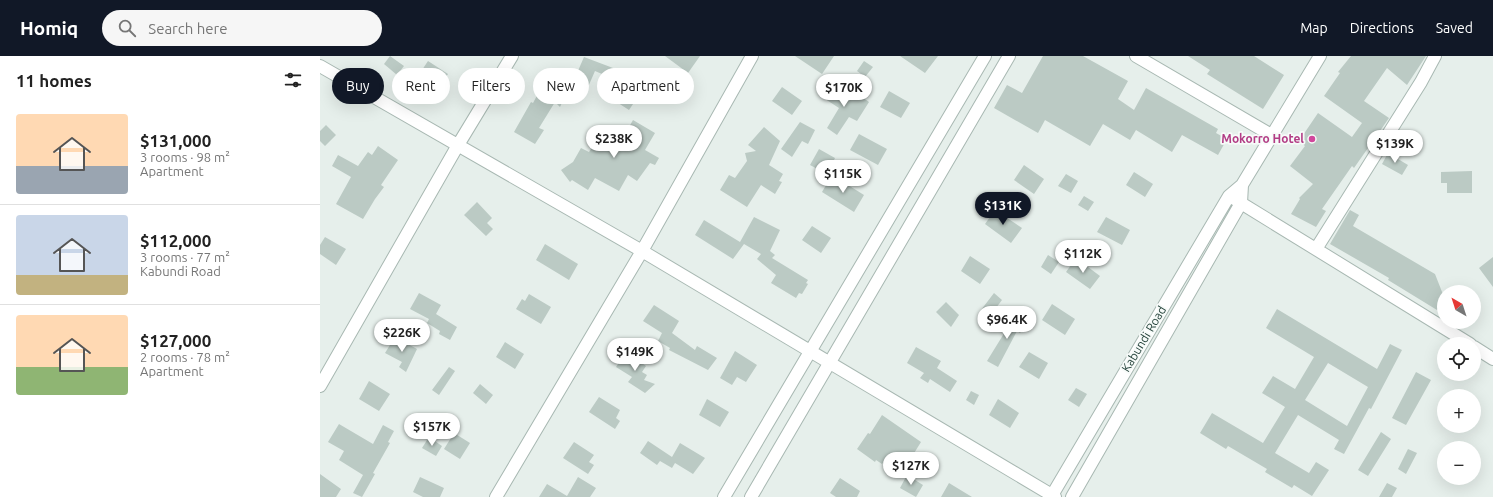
<!DOCTYPE html>
<meta charset="utf-8">
<style>
body{margin:0;font-family:Ubuntu,sans-serif;background:#f6f6f6;color:#222;height:100vh;display:flex;flex-direction:column;font-size:15px;white-space:nowrap}
*{box-sizing:border-box;margin:0}
p{font-size:13px;color:#767676}
.icon{flex:none;width:22px;height:22px;fill:none;stroke:currentColor;stroke-width:2;stroke-linecap:round;stroke-linejoin:round}
.map{position:relative;flex:1;overflow:hidden}
.sheet{display:flex;flex-direction:column;background:#fff;width:320px}
.sheet>*{flex:none}
.banner{position:absolute;left:12px;top:12px;width:380px;height:36px;display:flex;gap:8px}
.needle{width:26px;rotate:321deg}
.tools{position:absolute;left:1117px;top:229px;display:grid;gap:8px}
.tools a{display:grid;place-items:center;width:44px;height:44px;border-radius:50%;background:#fff;box-shadow:0 4px 16px #0002;font-size:20px}
.price{position:absolute;translate:-50% -34px;padding:0 9px;border-radius:14px;background:#fff;color:#222;font-size:13px;line-height:26px;filter:drop-shadow(0 1px 2px #0008)}
.price::after{content:'';position:absolute;left:50%;top:24px;width:12px;height:9px;margin-left:-6px;background:inherit;clip-path:polygon(0 0,100% 0,50% 100%)}
.price.on{background:#111827;color:#fff}
ul{padding:0;list-style:none}
li{display:flex;align-items:center;gap:12px;height:100px;padding:0 16px}
li+li{border-top:1px solid #e0e0e0}
li span{display:grid;place-items:center;flex:none;width:112px;height:80px;border-radius:4px;color:#555}
li>.icon{margin-inline-start:auto}
span .icon{width:48px;height:48px;fill:#fffc;stroke-width:1}
li b{font-size:17px}
h2{display:flex;justify-content:space-between;align-items:center;height:48px;padding:0 16px;font-size:17px}
.pill{padding:0 14px;border-radius:18px;background:#fff;box-shadow:0 4px 16px #0002;font-size:14px;line-height:36px}
.pill.on{background:#111827;color:#fff}
header{display:flex;align-items:center;gap:24px;box-sizing:border-box;height:56px;padding:0 20px;background:#111827;color:#fff}
header strong{font-size:19px}
nav{display:flex;gap:22px;margin-inline-start:auto;font-size:14px}
.search{width:280px;height:36px;background:#f6f6f6;display:flex;align-items:center;gap:10px;box-sizing:border-box;padding:0 14px;border-radius:22px;color:#767676;font-size:15px}
main{display:flex;flex:1;min-height:0}
.map>svg:first-child{display:block}
</style>
<header>
<strong>Homiq</strong>
<div class="search"><svg class="icon" aria-label="search" viewBox="0 0 24 24"><circle cx="10" cy="10" r="6"/><path d="M15 15l6 6"/></svg>Search here</div>
<nav><a>Map</a><a>Directions</a><a>Saved</a></nav>
</header>
<main>
<section class="sheet">
<h2>11 homes<svg class="icon" aria-label="filters" viewBox="0 0 24 24"><path d="M4 7h16M4 17h16"/><circle cx="9" cy="7" r="2"/><circle cx="15" cy="17" r="2"/></svg></h2>
<ul>
<li><span style="background:linear-gradient(#ffd9b3 65%,#9aa5b1 0)"><svg class="icon" aria-label="home" viewBox="0 0 24 24"><path d="M3 11l9-7 9 7M6 9v11h12V9"/></svg></span><div><b>$131,000</b><p>3 rooms · 98 m²</p><p>Apartment</p></div></li>
<li><span style="background:linear-gradient(#c9d6e8 75%,#c2b280 0)"><svg class="icon" aria-label="home" viewBox="0 0 24 24"><path d="M3 11l9-7 9 7M6 9v11h12V9"/></svg></span><div><b>$112,000</b><p>3 rooms · 77 m²</p><p>Kabundi Road</p></div></li>
<li><span style="background:linear-gradient(#ffd9b3 65%,#8fb573 0)"><svg class="icon" aria-label="home" viewBox="0 0 24 24"><path d="M3 11l9-7 9 7M6 9v11h12V9"/></svg></span><div><b>$127,000</b><p>2 rooms · 78 m²</p><p>Apartment</p></div></li>
</ul>
</section>
<div class="map">
<svg width="1173" height="441" viewBox="0 0 1173 441">
<rect width="100%" height="100%" fill="#e6efeb"/>
<!-- building -->
<path fill="#bbcac4" fill-rule="evenodd" d="M70,0L84,10L77,19L64,8Z
M345,0H380L368,17Z
M475,0H514L502,18Z
M580,0H618L605,17Z
M723,0H763L808,25L798,43L814,54L826,32L898,73L896,77L907,83L898,99L862,79L852,96L816,74L810,84L783,68L770,90L725,64L718,77L674,52L687,29L702,37Z
M868,0H934L964,19L943,53L887,18L890,14Z
M1031,0H1106L1087,29L1067,12L1044,45L1069,62L1034,112L1032,110L1002,153L1006,155L996,171L971,158L980,143L979,142L993,128L970,110L985,90L979,85L998,57L1032,81L1042,67L1004,40L1020,17L1018,16Z
M264,1L293,12L289,21L275,15L268,31L254,24Z
M108,5L128,18L118,33L98,20Z
M544,5L553,11L545,21L537,15Z
M229,17L251,28L240,51L235,46L219,72L224,74L215,88L194,76L211,46L213,47Z
M339,17L360,34L348,48L328,31Z
M313,25L323,33L309,54L292,43L299,32L305,35Z
M505,29L529,45L535,36L549,46L537,65L529,61L517,79L507,72L519,52L499,39Z
M462,31L482,45L472,59L452,45Z
M569,35L590,47L581,62L560,51Z
M313,64L335,77L325,94L339,102L335,109L330,107L317,125L308,119L299,135L275,122L268,134L252,124L250,126L241,114L253,106L261,92L269,96L280,79L292,88L300,77L304,80Z
M480,66L495,74L488,88L482,85L472,101L461,93Z
M6,69L16,79L5,90L0,85V75Z
M444,71L460,85L449,109L463,118L459,125L462,126L455,138L441,129L427,151L400,134L409,119L415,122L427,105L425,97L436,95L428,89Z
M539,78L567,93L558,109L530,94Z
M58,90L78,104L61,129L64,131L55,143L43,163L16,148L31,121L12,110L18,99L38,110L48,96L52,99Z
M499,93L515,102L507,118L490,109Z
M1068,97L1088,109L1082,119L1062,108Z
M704,109L724,123L714,138L694,124Z
M1152,115V137H1127V127H1121V116Z
M814,116L833,128L825,141L806,129Z
M746,118L758,125L751,137L738,130Z
M512,119L544,139L534,156L502,136Z
M764,140L774,146L768,155L758,149Z
M157,146L172,162L167,167L173,173L166,180L144,159Z
M675,154L702,172L691,187L665,168Z
M1030,154L1039,159L1033,170L1115,218L1124,241L1117,254L1068,224L1069,222L1010,188Z
M434,161L460,174L450,195L455,199L452,202L488,224L486,227L488,228L482,238L479,237L476,242L451,227L456,219L437,203L441,198L424,188L413,203L375,179L384,164L420,186Z
M786,161L810,174L802,189L777,176Z
M492,170L511,182L501,197L482,184Z
M5,181L26,193L16,209L0,198V189Z
M225,188L258,208L249,224L216,204Z
M728,199L739,206L731,218L721,211Z
M650,200L670,213L660,228L641,215Z
M1173,201V231L1159,212Z
M756,202L780,220L770,233L746,216Z
M99,237L121,249L116,258L137,271L130,284L119,278L120,275L107,267L109,263L90,253Z
M674,237L682,244L670,260L661,254Z
M209,238L231,251L221,268L196,253L202,243L205,245Z
M626,246L639,259L631,271L616,256Z
M732,248L755,263L745,279L722,264Z
M334,249L359,265L352,277L375,294L377,290L397,302L388,314L349,294L350,292L338,285L342,277L323,265Z
M957,253L1057,313L1070,288L1082,294L1051,353L1049,352L1024,398L1014,393L1019,384L978,359L955,397L989,417L996,406L1009,414L992,440L974,429L972,432L945,416L947,413L908,390L906,393L880,377L892,357L943,387L965,351L942,337L953,320L975,333L994,301L946,272ZM1008,307L1048,331L1027,370L985,344Z
M696,258L708,265L700,277L697,275L678,311L667,305Z
M75,281L97,293L86,316L79,311L82,306L65,297Z
M185,286L204,298L195,313L176,301Z
M596,291L621,305L617,312L637,325L630,336L610,323L608,327L600,322L604,317L587,307Z
M415,295L437,309L426,326L417,321L412,329L400,322Z
M306,296L326,310L322,316L327,319L324,324L335,328L325,337L308,326L312,321L296,311Z
M709,296L728,307L719,323L699,311Z
M129,311L135,315L119,339L112,334Z
M1096,316L1111,324L1086,369L1072,362Z
M49,325L70,338L59,355L39,343Z
M160,328L173,339L166,348L153,337Z
M756,332L767,338L759,351L748,344Z
M651,335L659,339L654,349L646,344Z
M279,341L300,354L296,362L300,365L295,373L269,356Z
M387,343L409,356L400,371L379,359Z
M678,343L699,357L690,372L669,359Z
M562,359L601,386L583,415L565,403L562,408L556,404L555,406L537,393L548,377L550,378Z
M19,368L53,388L63,369L74,375L68,386L70,387L53,417L55,418L42,441L33,437L43,419L19,404L24,395L8,386Z
M1061,376L1071,383L1048,420L1038,414Z
M134,377L150,387L140,403L124,393Z
M109,381L122,390L116,400L102,392Z
M328,385L352,401L360,387L385,402L373,418L355,407L352,412L340,405L337,409L320,397Z
M254,386L274,399L269,406L274,409L268,418L243,402Z
M1088,393L1097,397L1086,418L1078,413Z
M0,418L21,433L16,441H0Z
M587,419L603,429L596,441L580,432Z
M100,421L124,432L120,441H103L93,436Z
M258,421L276,432L270,441H219L227,428L247,440Z
M520,422L540,435L537,441H516L510,437Z
M629,427L652,441H621Z
M1067,427L1077,432L1072,441H1059Z"/>
<g fill="none" stroke-linecap="round" stroke-linejoin="round">
<defs>
<path id="minor" d="M816,0L953,80
M0,10L322,195L735,441
M916,144L1150,288
M996,193L1101,26L1115,0
M1154,291L1173,303
M0,330L138,89L192,0
M176,441L322,195L432,0
M404,441L665,0
M431,441L689,0
M731,441L909,140L922,129L1000,0
M752,441L921,147L922,129"/>
</defs>
<!-- minor casing -->
<use href="#minor" stroke="#a8b8b2" stroke-width="14"/>
<!-- minor -->
<use href="#minor" stroke="#fff" stroke-width="12"/>
</g>
<!-- markers -->
<circle fill="#d1479c" stroke="#f7fbf9" stroke-width="1.5" cx="992" cy="83" r="4"/>
<g text-anchor="middle" stroke-width="3.5" stroke-linejoin="round" paint-order="stroke">
<!-- hotel labels -->
<g font-size="12" font-weight="bold" fill="#b23c85" stroke="#f7fbf9" text-anchor="end">
<text x="984" y="87">Mokorro Hotel</text>
</g>
<!-- street labels -->
<g font-size="12" fill="#24423a" stroke="#f7fbf9">
<text transform="translate(824 283) rotate(-59)" y="4">Kabundi Road</text>
</g>
</g>
</svg>
<div class="tools">
<a><svg class="needle" viewBox="-14 -14 28 28"><path d="M0-13l5 13h-10z" fill="#e53935"/><path d="M0 13l5-13h-10z" fill="#767676"/></svg></a>
<a><svg class="icon" aria-label="locate" viewBox="0 0 24 24"><circle cx="12" cy="12" r="6"/><path d="M12 2v4M12 18v4M2 12h4M18 12h4"/></svg></a>
<a>+</a>
<a>−</a>
</div>
<b class="price" style="left:524px;top:52px">$170K</b>
<b class="price" style="left:294px;top:103px">$238K</b>
<b class="price" style="left:1075px;top:108px">$139K</b>
<b class="price" style="left:523px;top:138px">$115K</b>
<b class="price on" style="left:683px;top:170px">$131K</b>
<b class="price" style="left:763px;top:218px">$112K</b>
<b class="price" style="left:687px;top:284px">$96.4K</b>
<b class="price" style="left:82px;top:297px">$226K</b>
<b class="price" style="left:315px;top:316px">$149K</b>
<b class="price" style="left:112px;top:391px">$157K</b>
<b class="price" style="left:591px;top:430px">$127K</b>
<div class="banner">
<a class="pill on">Buy</a>
<a class="pill">Rent</a>
<a class="pill">Filters</a>
<a class="pill">New</a>
<a class="pill">Apartment</a>
</div>
</div>
</main>
